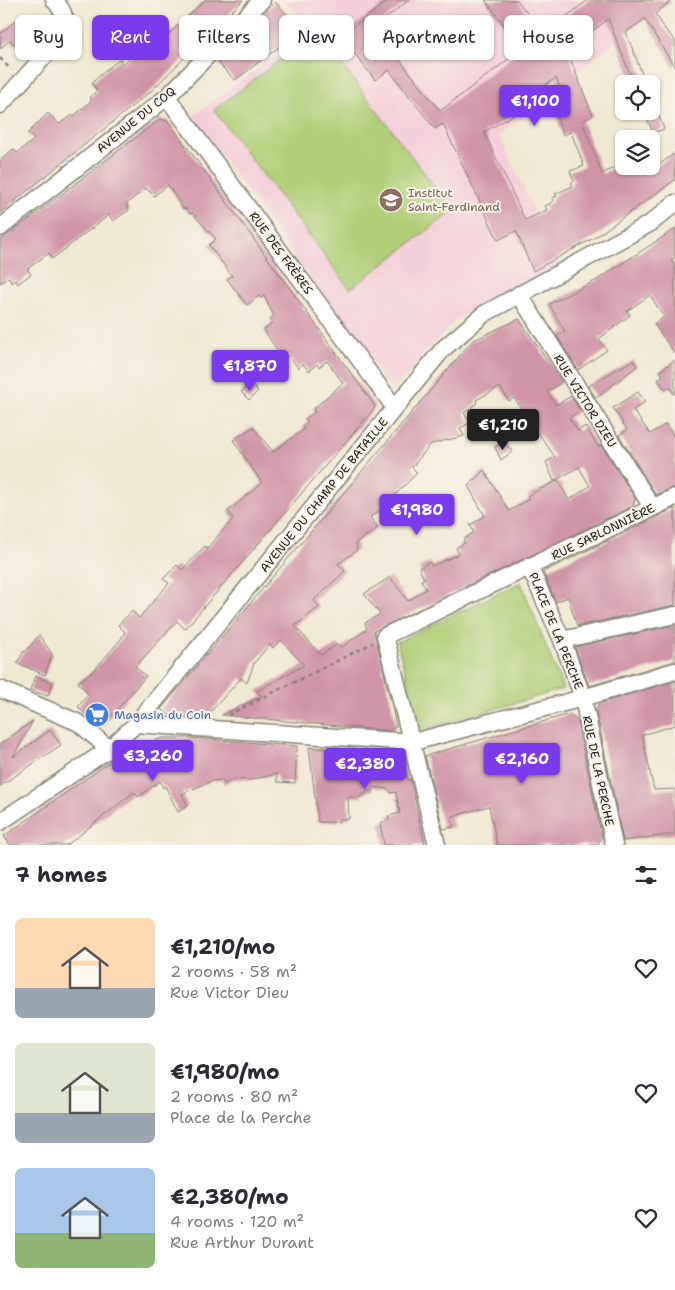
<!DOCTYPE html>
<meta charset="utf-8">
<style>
body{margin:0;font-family:"Shantell Sans",sans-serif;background:#f7f7f7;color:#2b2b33;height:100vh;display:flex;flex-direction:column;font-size:19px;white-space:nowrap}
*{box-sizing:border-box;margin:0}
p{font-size:16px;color:#7c7c81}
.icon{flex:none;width:28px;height:28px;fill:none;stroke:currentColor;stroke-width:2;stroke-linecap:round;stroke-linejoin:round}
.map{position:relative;height:845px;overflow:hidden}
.panel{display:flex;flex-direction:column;background:#fff;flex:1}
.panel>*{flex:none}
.guide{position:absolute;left:15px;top:15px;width:645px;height:45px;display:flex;gap:10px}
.controls{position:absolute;left:615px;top:75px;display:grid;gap:10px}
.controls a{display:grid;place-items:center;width:45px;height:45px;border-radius:8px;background:#fff;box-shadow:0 1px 4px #0004;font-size:25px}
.price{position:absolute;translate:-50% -42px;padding:0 11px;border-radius:5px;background:#7c3aed;color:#fff;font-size:16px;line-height:32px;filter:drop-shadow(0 1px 2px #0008)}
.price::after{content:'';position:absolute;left:50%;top:30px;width:15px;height:11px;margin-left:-8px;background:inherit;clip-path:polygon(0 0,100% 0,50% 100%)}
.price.on{background:#222;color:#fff}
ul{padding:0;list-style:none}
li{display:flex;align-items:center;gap:15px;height:125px;padding:0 15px}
li span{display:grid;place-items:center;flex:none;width:140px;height:100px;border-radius:8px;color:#555}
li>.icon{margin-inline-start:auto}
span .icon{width:60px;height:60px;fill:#fffc;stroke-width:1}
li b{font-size:21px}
h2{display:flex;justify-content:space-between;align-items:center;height:60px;padding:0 15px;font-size:21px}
.chip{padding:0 18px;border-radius:8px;background:#fff;box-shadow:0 1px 4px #0004;font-size:18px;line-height:45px}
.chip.on{background:#7c3aed;color:#fff}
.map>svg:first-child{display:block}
</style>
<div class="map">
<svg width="675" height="845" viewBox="0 0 675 845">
<rect width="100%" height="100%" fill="#f7f3e8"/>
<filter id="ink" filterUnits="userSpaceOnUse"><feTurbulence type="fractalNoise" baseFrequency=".02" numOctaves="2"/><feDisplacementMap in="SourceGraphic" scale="10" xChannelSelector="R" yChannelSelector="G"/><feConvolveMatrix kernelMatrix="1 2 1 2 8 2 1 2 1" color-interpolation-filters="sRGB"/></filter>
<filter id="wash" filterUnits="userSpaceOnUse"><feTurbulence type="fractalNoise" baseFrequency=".0096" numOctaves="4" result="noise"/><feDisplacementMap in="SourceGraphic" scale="20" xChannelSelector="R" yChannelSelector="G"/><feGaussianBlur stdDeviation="1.12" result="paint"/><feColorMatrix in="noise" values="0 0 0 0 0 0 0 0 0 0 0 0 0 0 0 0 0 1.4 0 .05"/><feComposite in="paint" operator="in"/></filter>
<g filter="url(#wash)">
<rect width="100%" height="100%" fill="#f0e9d2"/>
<!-- built -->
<path fill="#f5cfd9" d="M284,0H666L499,135L559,264L456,319L392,391L193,116L312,28Z"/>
<!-- green -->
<path fill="#b0cf77" stroke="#66764a" d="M317,32L453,211L350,289L214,110Z
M521,582L563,689L421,731L397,642Z"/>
<g id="blocks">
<!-- building -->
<path fill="#d094a8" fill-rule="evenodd" d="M205,0H243L151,91L0,213V161L13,149L17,153L34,140L28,133L48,113L59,124L73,115L74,116L92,100L90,98L97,91L92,83L106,70L120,59L123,64L141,48L143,51L152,43L155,47Z
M389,0H409L374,27L440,111L522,49L485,0H517L543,34L588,0H672L655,14L661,22L660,23L675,41V68L645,19L626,32L646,84H634L608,19L567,51L593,116L582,121L602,174L617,166H641L645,175L675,153V180L594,238L533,271L516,231L498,240L443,124L435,129L389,70L375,80L341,36ZM556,78L569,111L556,116L563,135L571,132L584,166L570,171L574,181L571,183L573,186L555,194L557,196L552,198L553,202L545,206L547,210L525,220L484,132L524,109L520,101Z
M275,2L302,30L235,80L218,63Z
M32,14L44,28L36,35L24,22Z
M16,20L28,33L15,45L10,40L0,49V34Z
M644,111H657L664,129L653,133Z
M160,119L168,121L375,406L374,409L185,629L177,621L135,667L146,676L101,728L78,707L88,694L78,682L94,670L121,639L125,632L118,625L132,611L139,618L169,583L163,579L177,565L182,570L205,546L207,548L233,519L228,511L262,483L233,440L253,427L273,452L304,429L302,427L308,422L305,419L315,412L313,409L343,383L327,361L319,367L317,364L309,371L303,364L298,368L289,355L283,360L264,330L272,323L270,319L274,316L264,296L261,298L259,296L247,305L227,279L232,276L209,245L216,239L192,213L190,214L185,208L183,209L168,185L154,196L146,188L126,204L129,210L113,221L109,215L52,259L49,253L27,269L31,274L18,284L15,280L11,283L9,277L0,283V241Z
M675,229V258L671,260L675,266V354L654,324L664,317L650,295L627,311L630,315L599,339L607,350L578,370L557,336L565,332L549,304L597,280Z
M519,319L562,382L547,392L556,405L571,396L580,410L569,418L578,431L585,426L598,447L601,445L635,498L633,506L374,631L393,711L396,726L391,731L222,715L262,696L257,691L304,665L281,640L273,648L270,644L254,663L247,683L241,678L205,718L171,716L161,709L472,341ZM500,387L509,401L514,398L555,457L546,462L554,481L579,467L590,486L569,500L558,480L527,496L529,499L509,511L484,470L468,486L485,516L470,525L474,532L463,540L465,543L456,548L459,554L432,566L430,562L419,568L424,579L421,580L426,589L408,601L390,577L364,594L380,614L365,623L367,629L349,642L341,648L338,644L321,655L295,626L319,607L314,600L345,571L338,564L357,550L356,543L378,528L370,517L378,512L417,473L412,467L431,444L464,436L460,428L470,423L464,413L477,403L476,400Z
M633,360L637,366L596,398L588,386Z
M675,360V395L670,387L665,390L658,379L663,376L660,371Z
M251,383L258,391L249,400L241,392Z
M638,392L645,402L633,410L650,434L666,424L675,439V487L656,495L619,435L627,430L613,408Z
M505,442L512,452L501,460L495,447Z
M675,508V605L577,626L568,597L556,602L543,572Z
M675,625V661L589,686L575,647Z
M39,635L52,654L45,675L17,663L24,651L25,652Z
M35,676L53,683L48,696L30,690Z
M675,681V725L642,735L654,790L675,789V834L623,841L596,710L600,703Z
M569,714L577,720L602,838L597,845H497L489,806L451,817L454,827L443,829L425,756Z
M33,721L13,757L50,730L61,745L0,786V744Z
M163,738H191L297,746L295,783L277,782V774L250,780L234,779L224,784L222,780L211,781L182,794L188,806L178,812L165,786L163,788L160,781L138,797L134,792L67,845H10L4,836L127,750Z
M309,747L399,757L402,759L408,781L410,778L425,845H384L380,823L389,820L388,816L400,813L396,792L391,793L388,789L373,787L372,791H367L366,794H362L361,797H348L349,819H339V822H318Z"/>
</g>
</g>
<g filter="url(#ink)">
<use href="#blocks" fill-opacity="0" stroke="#868277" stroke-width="1"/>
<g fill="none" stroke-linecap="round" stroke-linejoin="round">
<defs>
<path id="minor" d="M167,97L395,408
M0,105L60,39C68,22 66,13 54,0
M0,228L167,97L262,0
M519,294L652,507
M562,640L675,615
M0,689L79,723L109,749
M136,724L413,742L583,698L562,640L530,568
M0,822L109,749L136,724L443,349L484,314L651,223L675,203
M437,845L385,636L675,497
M614,845L583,698L675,671"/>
</defs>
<!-- minor casing -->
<use href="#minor" stroke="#868277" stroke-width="19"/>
<!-- path -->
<path stroke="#868277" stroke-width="2.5" stroke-dasharray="4 4" stroke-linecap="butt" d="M0,58L11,70
M228,715L373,643"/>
<!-- minor -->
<use href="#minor" stroke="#fff" stroke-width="16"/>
</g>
</g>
<!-- icons -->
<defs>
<symbol id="school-disc" viewBox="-11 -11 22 22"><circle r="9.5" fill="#8d6e63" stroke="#f7f3e8"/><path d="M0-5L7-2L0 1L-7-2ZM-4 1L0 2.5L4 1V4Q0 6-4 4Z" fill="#fff"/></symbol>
<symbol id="supermarket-disc" viewBox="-11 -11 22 22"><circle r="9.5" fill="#3f7fe0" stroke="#f7f3e8"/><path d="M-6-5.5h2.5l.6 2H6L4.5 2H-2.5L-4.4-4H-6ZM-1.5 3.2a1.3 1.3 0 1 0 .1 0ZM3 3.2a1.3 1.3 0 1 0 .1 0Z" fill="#fff"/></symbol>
</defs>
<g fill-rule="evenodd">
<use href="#school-disc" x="377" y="186" width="28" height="28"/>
<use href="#supermarket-disc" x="83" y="701" width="28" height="28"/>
</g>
<g text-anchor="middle" stroke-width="4" stroke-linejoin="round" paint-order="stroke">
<!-- street labels -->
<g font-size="12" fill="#1c1c1c" stroke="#f7f3e8">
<text transform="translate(136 120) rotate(-39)" y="4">AVENUE DU COQ</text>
<text transform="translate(281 253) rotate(54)" y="4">RUE DES FRÈRES</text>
<text transform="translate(585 401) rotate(58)" y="4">RUE VICTOR DIEU</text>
<text transform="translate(324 495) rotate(-51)" y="4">AVENUE DU CHAMP DE BATAILLE</text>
<text transform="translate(603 532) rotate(-26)" y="4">RUE SABLONNIÈRE</text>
<text transform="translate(556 631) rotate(68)" y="4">PLACE DE LA PERCHE</text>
<text transform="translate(598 771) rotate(78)" y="4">RUE DE LA PERCHE</text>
</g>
<!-- education labels -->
<g font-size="12" fill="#785e54" stroke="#f7f3e8" text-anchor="start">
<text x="408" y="197">Institut<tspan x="408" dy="14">Saint-Ferdinand</tspan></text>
</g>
<!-- shop labels -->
<g font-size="12" fill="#366cbe" stroke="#f7f3e8" text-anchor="start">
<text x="114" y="719">Magasin du Coin</text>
</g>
</g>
</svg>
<div class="controls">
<a><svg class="icon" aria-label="locate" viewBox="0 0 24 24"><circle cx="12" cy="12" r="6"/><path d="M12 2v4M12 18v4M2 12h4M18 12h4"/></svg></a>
<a><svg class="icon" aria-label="layers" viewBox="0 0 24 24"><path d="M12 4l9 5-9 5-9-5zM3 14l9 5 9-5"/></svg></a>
</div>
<b class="price" style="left:535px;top:127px">€1,100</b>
<b class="price" style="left:250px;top:392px">€1,870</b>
<b class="price on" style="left:503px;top:451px">€1,210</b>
<b class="price" style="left:417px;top:536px">€1,980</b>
<b class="price" style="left:153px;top:782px">€3,260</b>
<b class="price" style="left:522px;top:785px">€2,160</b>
<b class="price" style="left:365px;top:790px">€2,380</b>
<div class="guide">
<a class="chip">Buy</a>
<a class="chip on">Rent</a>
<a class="chip">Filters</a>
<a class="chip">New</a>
<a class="chip">Apartment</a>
<a class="chip">House</a>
</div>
</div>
<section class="panel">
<h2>7 homes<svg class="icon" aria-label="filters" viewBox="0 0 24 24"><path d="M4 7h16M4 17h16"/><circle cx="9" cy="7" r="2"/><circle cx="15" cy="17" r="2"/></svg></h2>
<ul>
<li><span style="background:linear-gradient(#ffd9b3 70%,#9aa5b1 0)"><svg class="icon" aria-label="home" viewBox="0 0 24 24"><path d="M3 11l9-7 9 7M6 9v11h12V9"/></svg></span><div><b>€1,210/mo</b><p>2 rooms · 58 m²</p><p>Rue Victor Dieu</p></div><svg class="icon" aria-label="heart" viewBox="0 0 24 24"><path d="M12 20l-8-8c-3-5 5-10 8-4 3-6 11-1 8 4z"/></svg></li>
<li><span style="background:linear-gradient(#dfe7d0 70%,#9aa5b1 0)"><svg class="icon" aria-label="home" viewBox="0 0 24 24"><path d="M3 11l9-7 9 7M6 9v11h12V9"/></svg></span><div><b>€1,980/mo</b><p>2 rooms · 80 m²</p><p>Place de la Perche</p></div><svg class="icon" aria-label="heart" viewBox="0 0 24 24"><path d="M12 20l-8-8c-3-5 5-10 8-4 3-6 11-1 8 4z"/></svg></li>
<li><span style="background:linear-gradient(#a9c7e8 65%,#8fb573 0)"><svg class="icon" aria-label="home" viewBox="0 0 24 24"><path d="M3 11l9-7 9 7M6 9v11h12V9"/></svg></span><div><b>€2,380/mo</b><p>4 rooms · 120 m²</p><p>Rue Arthur Durant</p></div><svg class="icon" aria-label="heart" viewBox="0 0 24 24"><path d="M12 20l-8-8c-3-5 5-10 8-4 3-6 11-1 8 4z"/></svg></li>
</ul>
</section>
